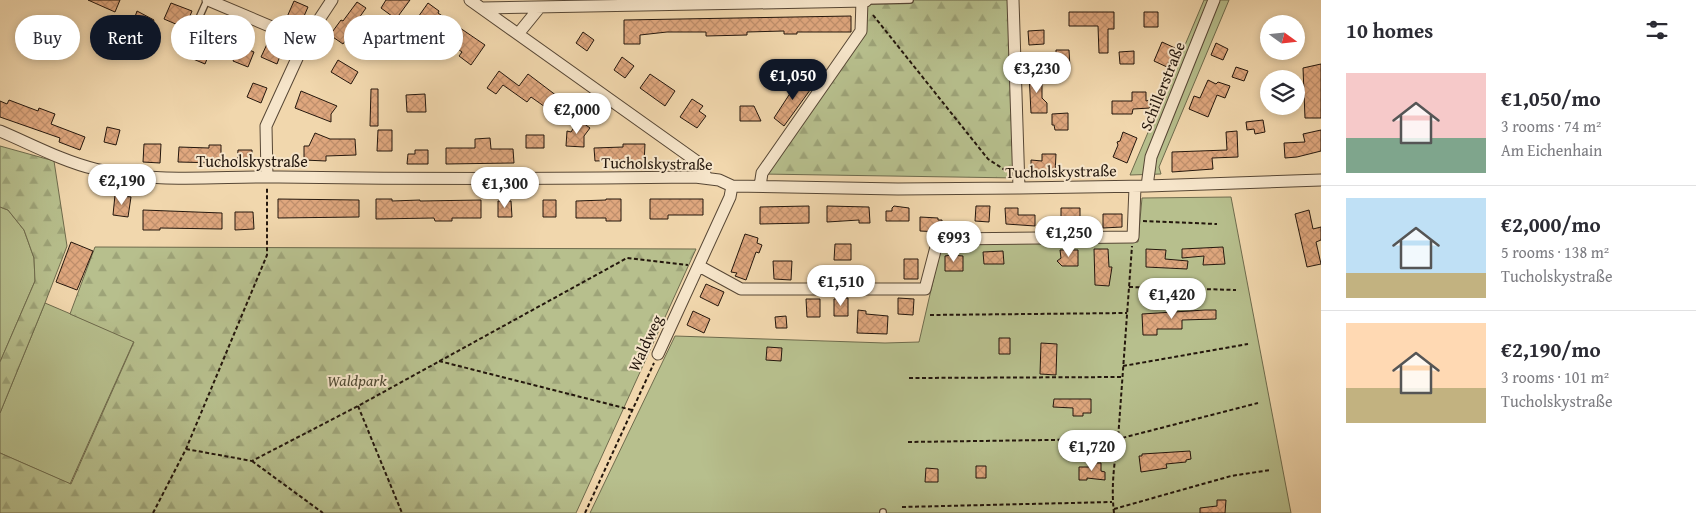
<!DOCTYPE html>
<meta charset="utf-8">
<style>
body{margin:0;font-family:"Gentium Book Plus",serif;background:#f7f7f7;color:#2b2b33;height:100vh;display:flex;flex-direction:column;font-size:19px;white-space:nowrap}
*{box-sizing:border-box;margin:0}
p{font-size:16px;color:#7c7c81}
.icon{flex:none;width:28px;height:28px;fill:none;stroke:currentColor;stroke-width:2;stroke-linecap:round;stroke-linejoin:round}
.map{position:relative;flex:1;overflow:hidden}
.side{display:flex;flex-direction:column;background:#fff;width:375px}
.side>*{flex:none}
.guide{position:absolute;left:15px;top:15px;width:475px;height:45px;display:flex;gap:10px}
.needle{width:32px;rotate:105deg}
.buttons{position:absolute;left:1260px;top:15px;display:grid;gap:10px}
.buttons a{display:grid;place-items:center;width:45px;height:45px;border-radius:50%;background:#fff;box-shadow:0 2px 8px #0003;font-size:25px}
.price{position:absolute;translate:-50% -42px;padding:0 11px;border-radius:18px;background:#fff;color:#222;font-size:16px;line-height:32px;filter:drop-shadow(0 1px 2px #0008)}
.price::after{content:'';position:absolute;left:50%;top:30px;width:15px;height:11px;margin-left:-8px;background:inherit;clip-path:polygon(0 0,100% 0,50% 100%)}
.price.current{background:#111827;color:#fff}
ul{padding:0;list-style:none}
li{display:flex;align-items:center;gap:15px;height:125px;padding:0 25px}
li+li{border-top:1px solid #e1e1e2}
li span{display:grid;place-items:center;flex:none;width:140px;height:100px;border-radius:0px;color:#555}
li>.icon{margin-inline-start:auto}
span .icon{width:60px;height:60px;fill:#fffc;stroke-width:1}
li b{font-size:21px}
h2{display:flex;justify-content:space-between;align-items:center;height:60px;padding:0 25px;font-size:21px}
.pill{padding:0 18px;border-radius:22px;background:#fff;box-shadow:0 2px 8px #0003;font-size:18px;line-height:45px}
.pill.current{background:#111827;color:#fff}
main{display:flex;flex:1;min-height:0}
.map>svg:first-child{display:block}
</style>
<main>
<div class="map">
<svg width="1321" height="513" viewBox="0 0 1321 513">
<defs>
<pattern id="forest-firs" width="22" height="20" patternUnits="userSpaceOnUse" patternTransform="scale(1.25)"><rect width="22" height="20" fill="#b7bf8d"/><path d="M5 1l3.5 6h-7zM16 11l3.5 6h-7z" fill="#9da378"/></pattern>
<pattern id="building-cross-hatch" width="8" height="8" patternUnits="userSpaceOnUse" patternTransform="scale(1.25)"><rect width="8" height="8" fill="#dfa77e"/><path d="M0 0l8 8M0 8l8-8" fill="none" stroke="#bf8f6c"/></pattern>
</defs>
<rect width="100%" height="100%" fill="#f1d7ad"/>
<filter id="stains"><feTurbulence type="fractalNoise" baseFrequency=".004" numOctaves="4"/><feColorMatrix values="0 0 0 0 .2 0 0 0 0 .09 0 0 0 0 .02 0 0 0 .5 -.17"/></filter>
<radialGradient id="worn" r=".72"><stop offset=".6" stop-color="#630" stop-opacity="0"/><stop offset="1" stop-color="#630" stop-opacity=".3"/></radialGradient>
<!-- green -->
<path fill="#b7bf8d" stroke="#6e6b4d" d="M1204,0H1229L1159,167L1161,174L1130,175Z
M1231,197L1291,513H590L675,336L885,343L919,342L940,251L948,244L1138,242L1142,198Z
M0,207L8,210L24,230L34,258L35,281L0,362Z
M45,303L134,341L70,484L0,453V413Z"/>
<!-- forest -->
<path fill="url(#forest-firs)" stroke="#6e6b4d" d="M866,0H1013L1018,178L762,174L861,30Z
M0,146L54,161L67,246L45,303L0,413V362L35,281L34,258L24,230L8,210L0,207Z
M95,247L696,249L576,513H0V453L71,484L134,342L70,314Z"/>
<!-- building -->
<path fill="url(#building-cross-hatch)" stroke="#24170d" d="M88,0H120L115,12Z
M386,0H410L396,19L381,8Z
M294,1L308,7L301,23L287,17Z
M357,2L366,8L352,28L354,29L343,44L330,35L341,20L343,21Z
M171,3L192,11L185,28L164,19Z
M428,3L439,11L438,13L485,45L471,65L459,56L462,52L416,20Z
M137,11L154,20L147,36L131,28Z
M1069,12H1114V29H1108V53H1099L1098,26H1069Z
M1144,12H1158V27H1144Z
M851,16V32H797V34H784V31L747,32V35L706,36V32H667L640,35V44H624V20Z
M1044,30V44L1029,45L1028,31Z
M583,32L594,40L587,51L576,43Z
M193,41L211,49L205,64L186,56Z
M268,42L283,48L277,64L261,57Z
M1162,42L1175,48L1167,67L1154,61Z
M1216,43L1228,49L1223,60L1211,55Z
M240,46L254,52L248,67L233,61Z
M1056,50H1069L1070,68H1056Z
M1134,51V64H1120L1119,52Z
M622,57L634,66L625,78L614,70Z
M338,60L358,72L351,84L331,72Z
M1321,64V118H1305L1303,68Z
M1236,67L1248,71L1244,81L1232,77Z
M499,71L519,86L528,74L557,96L548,109L531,97L527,102L503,85L496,94L487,88Z
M1029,73H1042V98L1047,103V113H1031Z
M650,74L675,91L665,106L640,88Z
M800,78L813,86L784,126L774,118Z
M1208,80L1216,84L1218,82L1230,86L1225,98L1217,95L1208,117L1189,109L1194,96L1200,98Z
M253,83L267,88L261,103L247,97Z
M371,89H378V126H370Z
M301,91L337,106L331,114V122L295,108Z
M1132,92H1146V101L1150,100V108L1133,109L1132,114H1112V101H1132Z
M425,94L426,112H407L406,95Z
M692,99L703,106L699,111L706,116L697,128L680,117Z
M9,100L38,111L39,108L55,114L51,124L85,137L80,150L59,142L60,138L0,117V101L7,104Z
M740,106H754L761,121H740Z
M1068,113V130H1055L1054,125H1052V114Z
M579,120L590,128L584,136V147L566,146L567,131L571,132Z
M1263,120L1265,132L1255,134L1254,129L1247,130L1246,122Z
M107,127L120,130L116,145L104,142Z
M378,130H392V151H377Z
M1321,130V151L1297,157L1285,158L1284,143L1305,142L1303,134Z
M1237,131L1238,157L1212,158L1213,169L1172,172V152L1227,150L1226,132Z
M1123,132L1137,138L1127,163L1113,157L1118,145L1117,142L1120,141Z
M315,133L330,139H355L356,155L326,156V161L304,160V146H309Z
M526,135H544V148H526Z
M490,138L491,149H513L514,163L446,164V148H475V139Z
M144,144H161L160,163L143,162Z
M623,144H645L644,164L623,163V160L595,161L594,148L623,147Z
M209,145H221V163L178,162L179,147L209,148Z
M238,150H252V165H237Z
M415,150H428V164H407L408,154H415Z
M1042,154H1056L1055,174L1031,173V160L1042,161Z
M115,195L131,197L128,217L113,215Z
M278,199L359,200V217L278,218Z
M376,199H392V201L420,200V201L481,200V218H452V221H435L434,218L376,219Z
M606,199H621V221H606V218H576V201L606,200Z
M650,199H703V215H668V219H650Z
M543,200H556V217H543Z
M498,201H511L512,217H498Z
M809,206V223L760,224V207Z
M827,206L869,207L870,223H859V220L827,222Z
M894,206L909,208V221H886V211H892V208Z
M976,206H990L989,222L975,221Z
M1005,208H1018V215H1035V226L1006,224Z
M1061,208H1080V224H1061Z
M143,210L222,213V229L160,228V230H143Z
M1309,210L1313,229L1321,227V240L1316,242L1321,264L1307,267L1295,214Z
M235,212H253L254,229L235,230Z
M1103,214H1122V227L1103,228Z
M920,217L938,218V220H942V232L920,231Z
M745,234L758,238L757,243L762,245L759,253L756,252L746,280L735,276L737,273L731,272Z
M71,242L93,251L77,290L56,282Z
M835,244H851V260H834Z
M1223,247L1225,264L1203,265L1204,256L1182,258V249Z
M1094,249H1108L1109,267H1112L1109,286L1095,285Z
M1146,249L1166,250L1165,259L1188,261L1187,269L1146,267Z
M1060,250H1078V266H1062L1057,261L1061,258Z
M1003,251L1004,264H984L983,252Z
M951,255L963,256V271H945V256Z
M904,259H918V279H904Z
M773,261H792L791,280L774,279Z
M706,284L724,292L718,306L700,297Z
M848,298V316H834V299Z
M898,298L914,299L913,315L898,314Z
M806,299H820V317H807Z
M858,310L866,311V314L888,316L887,334L857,333Z
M1205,310H1216V319L1182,320V329H1157V335H1143L1142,314Z
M693,311L710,319L704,333L687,325Z
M786,316L787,328H776L775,317Z
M999,338H1010V354H999Z
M1041,343L1057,344L1056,375L1040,374Z
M767,347L782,348L781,361L766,360Z
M1054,399H1091V413H1083V416H1073V408L1053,407Z
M1190,451L1191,459L1186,460V462L1166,464L1167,468L1141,472L1139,456H1142V454Z
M1089,463H1101V471L1105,472V480L1087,478V480H1079V467H1089Z
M976,466H986V478H976Z
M926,468L938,469V482H925Z
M1217,500H1226L1225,513H1200V508L1217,506Z"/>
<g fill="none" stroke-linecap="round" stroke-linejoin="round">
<defs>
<path id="service" d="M866,1L910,0
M190,38L207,0
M883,512V513"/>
<path id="minor" d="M208,0L305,41
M470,0L699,163L707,178
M1013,0L1019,188
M482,8L866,1
M518,34L540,7
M0,131C31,144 62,161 95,169C154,184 219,176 279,177C418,179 557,179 695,177L719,180L732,186L898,189L1019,188L1147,186L1321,180
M267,177L266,126L305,41L332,0
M760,186L762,173L861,31L862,0
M1147,186L1151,157L1214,0
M699,266L741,289H925L936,247L947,239L1133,237L1135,187
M658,354L730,197L732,186"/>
</defs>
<!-- service casing -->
<use href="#service" stroke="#574735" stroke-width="8"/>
<!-- minor casing -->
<use href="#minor" stroke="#574735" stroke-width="13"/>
<!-- path -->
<path stroke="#24170d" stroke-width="2" stroke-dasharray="4 2.5" stroke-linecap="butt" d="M873,15L988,159L1008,172
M1143,221L1217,224
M1129,287L1236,290
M930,315L1127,313
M439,361L632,410
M1123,366L1248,344
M909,378L1122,377
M358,406L402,513
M908,442L1118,439L1258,403
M186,449L252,461L358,406L627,258L688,265
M252,461L323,513
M902,507L1112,502
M1114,509L1231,476L1270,470
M153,513L186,449L267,255V187
M585,513L654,363
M1114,513C1111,488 1114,464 1118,439L1132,246"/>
<!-- service -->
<use href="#service" stroke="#f6e5ca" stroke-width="5.5"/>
<!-- minor -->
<use href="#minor" stroke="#f6e5ca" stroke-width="11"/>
</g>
<g text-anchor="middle" stroke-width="4" stroke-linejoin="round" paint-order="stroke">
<!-- street labels -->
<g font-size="16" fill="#24170d" stroke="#f6e5ca">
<text transform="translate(1162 86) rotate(-68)" y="6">Schillerstraße</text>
<text x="252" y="167">Tucholskystraße</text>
<text transform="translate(657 163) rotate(1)" y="6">Tucholskystraße</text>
<text transform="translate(1061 171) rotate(-1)" y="6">Tucholskystraße</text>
<text transform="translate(645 343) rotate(-65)" y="6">Waldweg</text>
</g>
<!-- park labels -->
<g font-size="16" font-style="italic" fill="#504933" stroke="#f6e5ca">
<text x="357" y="386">Waldpark</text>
</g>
</g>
<rect width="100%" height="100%" filter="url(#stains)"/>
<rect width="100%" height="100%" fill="url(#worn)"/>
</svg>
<div class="buttons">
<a><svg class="needle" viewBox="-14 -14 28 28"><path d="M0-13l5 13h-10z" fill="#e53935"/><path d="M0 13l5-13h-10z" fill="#7c7c81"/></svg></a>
<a><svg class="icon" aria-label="layers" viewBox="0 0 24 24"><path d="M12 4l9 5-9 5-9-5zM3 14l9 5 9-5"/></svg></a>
</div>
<b class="price" style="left:1037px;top:94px">€3,230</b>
<b class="price current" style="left:793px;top:101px">€1,050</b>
<b class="price" style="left:577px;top:135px">€2,000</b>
<b class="price" style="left:122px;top:206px">€2,190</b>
<b class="price" style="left:505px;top:209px">€1,300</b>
<b class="price" style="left:1069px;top:258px">€1,250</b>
<b class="price" style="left:954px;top:263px">€993</b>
<b class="price" style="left:841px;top:307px">€1,510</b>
<b class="price" style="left:1172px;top:320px">€1,420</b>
<b class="price" style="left:1092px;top:472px">€1,720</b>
<div class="guide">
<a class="pill">Buy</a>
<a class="pill current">Rent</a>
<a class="pill">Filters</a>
<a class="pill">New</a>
<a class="pill">Apartment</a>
</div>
</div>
<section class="side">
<h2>10 homes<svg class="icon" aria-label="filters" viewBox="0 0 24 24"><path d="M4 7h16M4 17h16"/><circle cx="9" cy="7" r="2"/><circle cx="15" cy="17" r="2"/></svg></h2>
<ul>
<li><span style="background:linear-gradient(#f6c9c9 65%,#7fa58c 0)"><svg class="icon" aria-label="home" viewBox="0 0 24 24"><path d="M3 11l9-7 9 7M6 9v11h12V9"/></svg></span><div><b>€1,050/mo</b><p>3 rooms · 74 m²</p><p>Am Eichenhain</p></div></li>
<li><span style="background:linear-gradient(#bfe0f5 75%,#c2b280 0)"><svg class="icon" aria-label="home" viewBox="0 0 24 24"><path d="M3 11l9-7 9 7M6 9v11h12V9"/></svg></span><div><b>€2,000/mo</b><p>5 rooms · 138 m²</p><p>Tucholskystraße</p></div></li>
<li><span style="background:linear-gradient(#ffd9b3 65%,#c2b280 0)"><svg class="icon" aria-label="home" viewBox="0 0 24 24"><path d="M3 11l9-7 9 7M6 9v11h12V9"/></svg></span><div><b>€2,190/mo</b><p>3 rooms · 101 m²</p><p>Tucholskystraße</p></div></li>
</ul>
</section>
</main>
